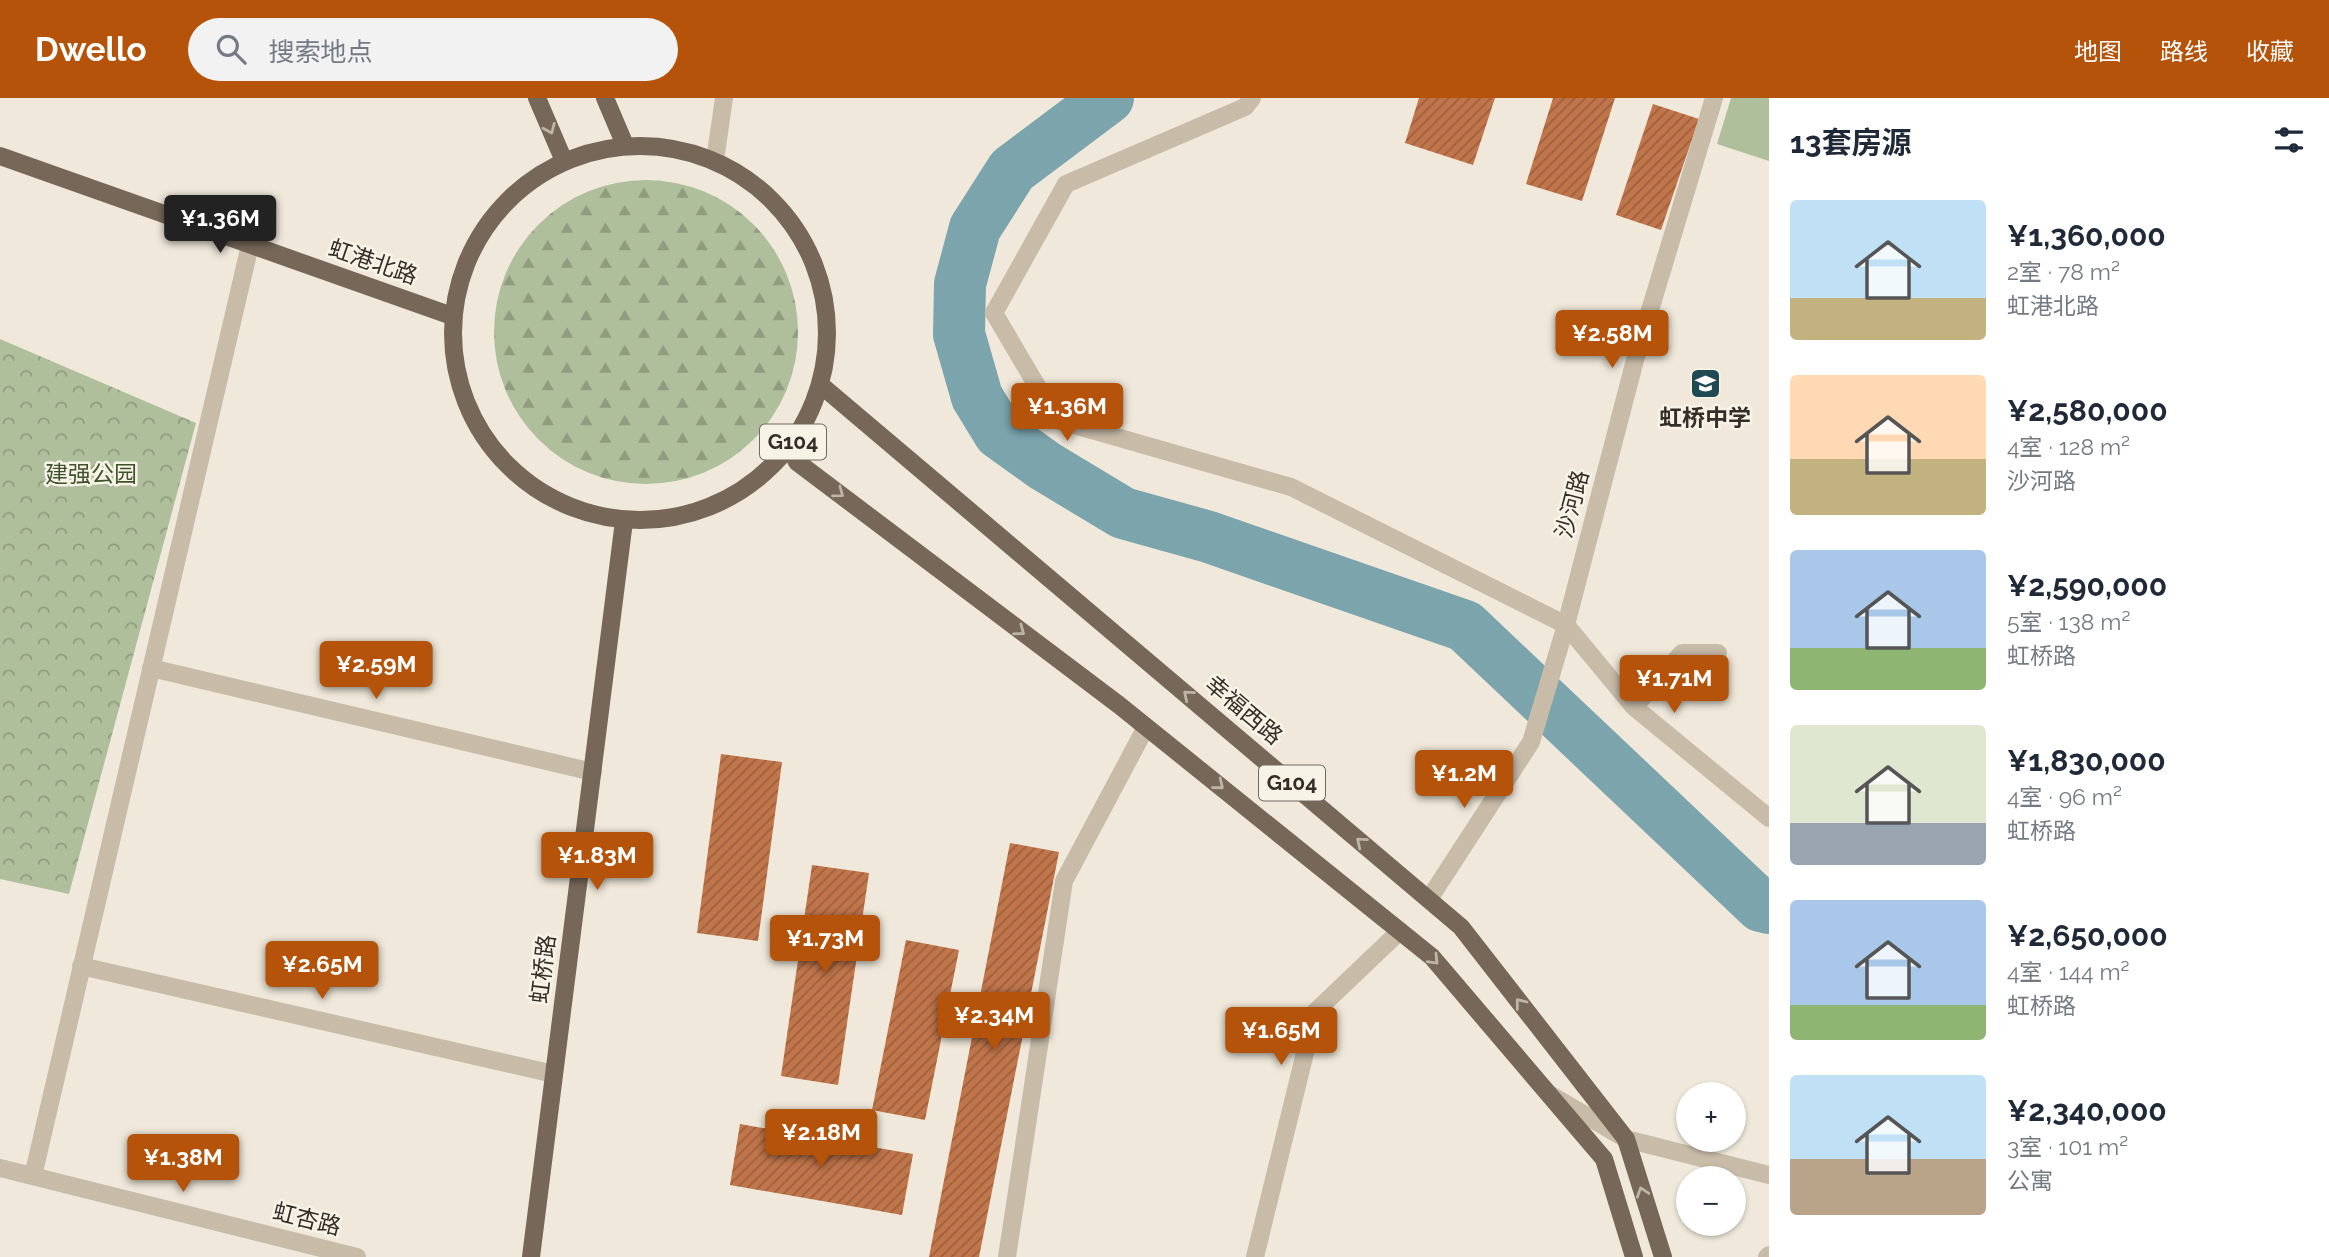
<!DOCTYPE html>
<html lang="zh">
<meta charset="utf-8">
<style>
body{margin:0;font-family:Raleway,"Noto Sans SC",sans-serif;background:#f2f2f3;color:#1f2937;height:100vh;display:flex;flex-direction:column;font-size:26px;white-space:nowrap}
*{box-sizing:border-box;margin:0}
p{font-size:23px;color:#747a83}
.icon{flex:none;width:38px;height:38px;fill:none;stroke:currentColor;stroke-width:2;stroke-linecap:round;stroke-linejoin:round}
.map{position:relative;flex:1;overflow:hidden}
.panel{display:flex;flex-direction:column;background:#fff;width:560px}
.panel>*{flex:none}
.controls{position:absolute;left:1676px;top:984px;display:grid;gap:14px}
.controls a{display:grid;place-items:center;width:70px;height:70px;border-radius:50%;background:#fff;box-shadow:0 2px 5px #0004;font-size:35px}
.price{position:absolute;translate:-50% -60px;padding:0 16px;border-radius:7px;background:#b45309;color:#fff;font-size:23px;line-height:46px;filter:drop-shadow(0 2px 4px #0008)}
.price::after{content:'';position:absolute;left:50%;top:42px;width:21px;height:16px;margin-left:-10px;background:inherit;clip-path:polygon(0 0,100% 0,50% 100%)}
.price.active{background:#222;color:#fff}
ul{padding:0;list-style:none}
li{display:flex;align-items:center;gap:21px;height:175px;padding:0 21px}
li span{display:grid;place-items:center;flex:none;width:196px;height:140px;border-radius:7px;color:#555}
li>.icon{margin-inline-start:auto}
span .icon{width:84px;height:84px;fill:#fffc;stroke-width:1}
li b{font-size:30px}
h2{display:flex;justify-content:space-between;align-items:center;height:84px;padding:0 21px;font-size:30px}
header{display:flex;align-items:center;gap:42px;box-sizing:border-box;height:98px;padding:0 35px;background:#b45309;color:#fff}
header strong{font-size:33px}
nav{display:flex;gap:38px;margin-inline-start:auto;font-size:24px}
.search{width:490px;height:63px;background:#f2f2f3;display:flex;align-items:center;gap:18px;box-sizing:border-box;padding:0 24px;border-radius:38px;color:#747a83;font-size:26px}
main{display:flex;flex:1;min-height:0}
.map>svg:first-child{display:block}
</style>
<header>
<strong>Dwello</strong>
<div class="search"><svg class="icon" aria-label="search" viewBox="0 0 24 24"><circle cx="10" cy="10" r="6"/><path d="M15 15l6 6"/></svg>搜索地点</div>
<nav><a>地图</a><a>路线</a><a>收藏</a></nav>
</header>
<main>
<div class="map">
<svg width="1769" height="1159" viewBox="0 0 1769 1159">
<defs>
<pattern id="forest-firs" width="22" height="20" patternUnits="userSpaceOnUse" patternTransform="scale(1.75)"><rect width="22" height="20" fill="#afbf9c"/><path d="M5 1l3.5 6h-7zM16 11l3.5 6h-7z" fill="#8f9c7f"/></pattern>
<pattern id="park-crowns" width="20" height="18" patternUnits="userSpaceOnUse" patternTransform="scale(1.75)"><rect width="20" height="18" fill="#afbf9c"/><path d="M2 6a3 3 0 1 1 6 0M12 15a3 3 0 1 1 6 0" fill="none" stroke="#8f9c7f"/></pattern>
<pattern id="building-hatch" width="6" height="6" patternUnits="userSpaceOnUse" patternTransform="scale(1.75)"><rect width="6" height="6" fill="#c0754a"/><path d="M-1 1l2-2M0 6l6-6M5 7l2-2" fill="none" stroke="#9d603e"/></pattern>
</defs>
<rect width="100%" height="100%" fill="#f0e9db"/>
<!-- grass -->
<path fill="#afbf9c" d="M1731,0H1769V63L1717,46Z"/>
<!-- forest -->
<path fill="url(#forest-firs)" d="M494 234a152 152 0 1 1 304 0a152 152 0 1 1-304 0Z"/>
<!-- park -->
<path fill="url(#park-crowns)" d="M0,241L196,325L69,796L0,781Z"/>
<g fill="none" stroke-linecap="round" stroke-linejoin="round">
<!-- river -->
<path stroke="#7ba4ac" stroke-width="52" d="M1108,0L1012,72L975,130L960,186L959,236L977,299L999,335L1045,368L1123,415L1209,439L1465,528L1761,808L1769,810"/>
</g>
<!-- building -->
<path fill="url(#building-hatch)" d="M1419,0H1495L1473,67L1405,45Z
M1553,0H1615L1582,103L1526,86Z
M1653,6L1699,21L1661,132L1616,117Z
M721,656L782,664L758,843L697,835Z
M1010,745L1059,754L979,1159H929Z
M812,767L869,775L838,987L781,978Z
M906,842L959,852L925,1022L872,1012Z
M740,1026L913,1056L902,1117L730,1087Z"/>
<g fill="none" stroke-linecap="round" stroke-linejoin="round">
<!-- minor -->
<path stroke="#c8bba8" stroke-width="18" d="M1252,0L1245,9L1066,86L994,215L1057,322L1291,389L1566,527L1634,609L1769,720
M715,62L724,0
M151,570L593,674
M1634,609L1682,555H1718
M1429,801L1531,644L1566,527L1635,262L1714,0
M81,868L554,976
M1551,997L1626,1041L1769,1077
M0,1070L357,1159
M33,1078L250,147
M1007,1159L1064,783L1146,629
M1255,1159L1315,914L1400,833
M1767,1159L1769,1157"/>
<!-- major -->
<path stroke="#766759" stroke-width="18" d="M537,0L564,63
M605,0L625,47
M453 235a187 187 0 1 1 374 0a187 187 0 1 1-374 0Z
M0,58L452,218
M822,288L1461,829L1626,1041L1663,1159
M790,350L797,364L1119,607L1432,859L1604,1061L1634,1159
M531,1159L624,423"/>
</g>
<!-- one-way arrows -->
<defs><path id="oneway-chevron" d="M-2-3.5L2.5 0L-2 3.5" fill="none" stroke-width="1.6" stroke-linecap="round" stroke-linejoin="round" transform="scale(1.75)"/></defs>
<g stroke="#beb4a7">
<use href="#oneway-chevron" transform="translate(550 31) rotate(67)"/>
<use href="#oneway-chevron" transform="translate(839 395) rotate(37)"/>
<use href="#oneway-chevron" transform="translate(1020 533) rotate(37)"/>
<use href="#oneway-chevron" transform="translate(1188 597) rotate(-140)"/>
<use href="#oneway-chevron" transform="translate(1219 687) rotate(39)"/>
<use href="#oneway-chevron" transform="translate(1361 744) rotate(-140)"/>
<use href="#oneway-chevron" transform="translate(1434 862) rotate(46)"/>
<use href="#oneway-chevron" transform="translate(1520 905) rotate(-128)"/>
<use href="#oneway-chevron" transform="translate(1642 1094) rotate(-108)"/>
</g>
<!-- icons -->
<defs>
<symbol id="school-square" viewBox="-11 -11 22 22"><rect x="-9" y="-9" width="18" height="18" rx="4" fill="#1f4a54" stroke="#f8f3e7"/><path d="M0-5L7-2L0 1L-7-2ZM-4 1L0 2.5L4 1V4Q0 6-4 4Z" fill="#fff"/></symbol>
</defs>
<g fill-rule="evenodd">
<use href="#school-square" x="1688" y="268" width="35" height="35"/>
</g>
<g text-anchor="middle" stroke-width="5" stroke-linejoin="round" paint-order="stroke">
<!-- shield labels -->
<g fill="#f8f3e7" stroke="#706961" stroke-width="2">
<rect x="760" y="326.5" width="66" height="35" rx="5"/>
<rect x="1259" y="667.5" width="66" height="35" rx="5"/>
</g>
<g font-size="21" font-weight="bold" fill="#352e28">
<text x="793" y="351">G104</text>
<text x="1292" y="692">G104</text>
</g>
<!-- street labels -->
<g font-size="23" fill="#352e28" stroke="#f8f3e7">
<text transform="translate(373 164) rotate(19)" y="8">虹港北路</text>
<text transform="translate(1572 406) rotate(-75)" y="8">沙河路</text>
<text transform="translate(1244 612) rotate(40)" y="8">幸福西路</text>
<text transform="translate(543 871) rotate(-83)" y="8">虹桥路</text>
<text transform="translate(307 1121) rotate(14)" y="8">虹杏路</text>
</g>
<!-- poi labels -->
<g font-size="23" font-weight="bold" fill="#352e28" stroke="#f8f3e7">
<text x="1705" y="328">虹桥中学</text>
</g>
<!-- park labels -->
<g font-size="23" fill="#3f522d" stroke="#f8f3e7">
<text x="91" y="384">建强公园</text>
</g>
</g>
</svg>
<div class="controls">
<a>+</a>
<a>−</a>
</div>
<b class="price active" style="left:220px;top:157px">¥1.36M</b>
<b class="price" style="left:1612px;top:272px">¥2.58M</b>
<b class="price" style="left:1067px;top:345px">¥1.36M</b>
<b class="price" style="left:376px;top:603px">¥2.59M</b>
<b class="price" style="left:1674px;top:617px">¥1.71M</b>
<b class="price" style="left:1464px;top:712px">¥1.2M</b>
<b class="price" style="left:597px;top:794px">¥1.83M</b>
<b class="price" style="left:825px;top:877px">¥1.73M</b>
<b class="price" style="left:322px;top:903px">¥2.65M</b>
<b class="price" style="left:994px;top:954px">¥2.34M</b>
<b class="price" style="left:1281px;top:969px">¥1.65M</b>
<b class="price" style="left:821px;top:1071px">¥2.18M</b>
<b class="price" style="left:183px;top:1096px">¥1.38M</b>
</div>
<section class="panel">
<h2>13套房源<svg class="icon" aria-label="filters" viewBox="0 0 24 24"><path d="M4 7h16M4 17h16"/><circle cx="9" cy="7" r="2"/><circle cx="15" cy="17" r="2"/></svg></h2>
<ul>
<li><span style="background:linear-gradient(#bfe0f5 70%,#c2b280 0)"><svg class="icon" aria-label="home" viewBox="0 0 24 24"><path d="M3 11l9-7 9 7M6 9v11h12V9"/></svg></span><div><b>¥1,360,000</b><p>2室 · 78 m²</p><p>虹港北路</p></div></li>
<li><span style="background:linear-gradient(#ffd9b3 60%,#c2b280 0)"><svg class="icon" aria-label="home" viewBox="0 0 24 24"><path d="M3 11l9-7 9 7M6 9v11h12V9"/></svg></span><div><b>¥2,580,000</b><p>4室 · 128 m²</p><p>沙河路</p></div></li>
<li><span style="background:linear-gradient(#a9c7e8 70%,#8fb573 0)"><svg class="icon" aria-label="home" viewBox="0 0 24 24"><path d="M3 11l9-7 9 7M6 9v11h12V9"/></svg></span><div><b>¥2,590,000</b><p>5室 · 138 m²</p><p>虹桥路</p></div></li>
<li><span style="background:linear-gradient(#dfe7d0 70%,#9aa5b1 0)"><svg class="icon" aria-label="home" viewBox="0 0 24 24"><path d="M3 11l9-7 9 7M6 9v11h12V9"/></svg></span><div><b>¥1,830,000</b><p>4室 · 96 m²</p><p>虹桥路</p></div></li>
<li><span style="background:linear-gradient(#a9c7e8 75%,#8fb573 0)"><svg class="icon" aria-label="home" viewBox="0 0 24 24"><path d="M3 11l9-7 9 7M6 9v11h12V9"/></svg></span><div><b>¥2,650,000</b><p>4室 · 144 m²</p><p>虹桥路</p></div></li>
<li><span style="background:linear-gradient(#bfe0f5 60%,#b9a48a 0)"><svg class="icon" aria-label="home" viewBox="0 0 24 24"><path d="M3 11l9-7 9 7M6 9v11h12V9"/></svg></span><div><b>¥2,340,000</b><p>3室 · 101 m²</p><p>公寓</p></div></li>
</ul>
</section>
</main>
